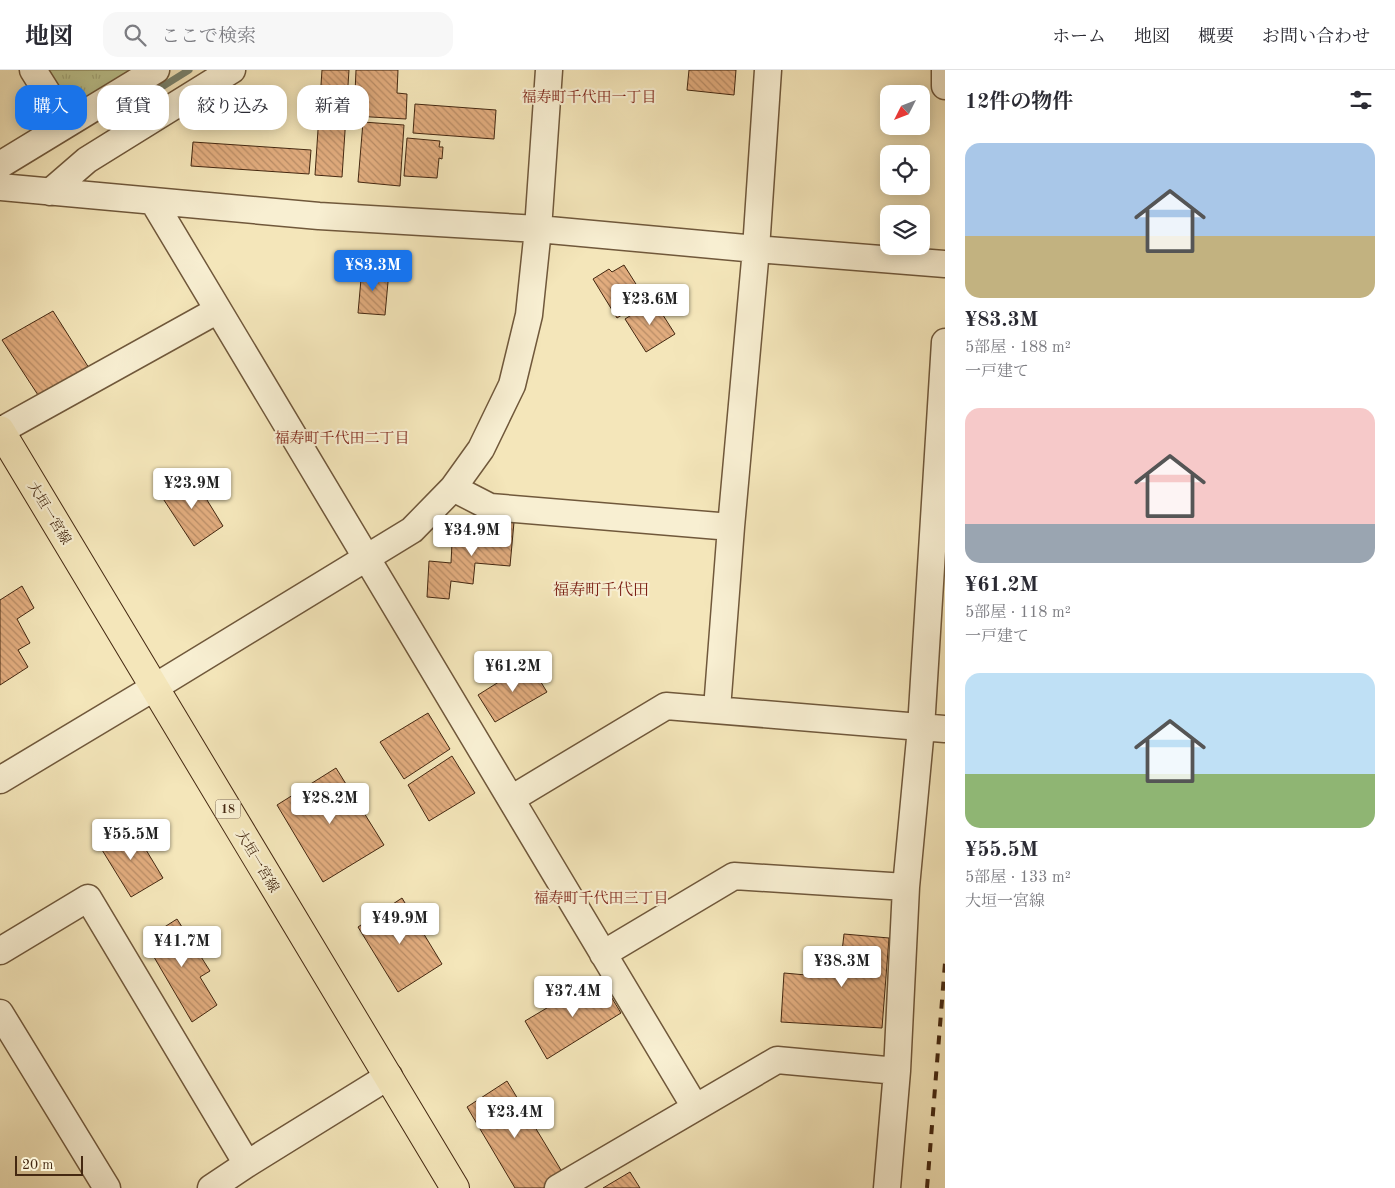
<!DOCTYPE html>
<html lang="ja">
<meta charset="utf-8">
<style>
body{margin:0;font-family:"Old Standard TT","Noto Serif JP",serif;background:#f7f7f7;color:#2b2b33;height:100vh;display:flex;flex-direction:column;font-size:19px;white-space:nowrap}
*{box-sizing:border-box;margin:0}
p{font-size:16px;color:#7c7c81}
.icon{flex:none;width:28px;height:28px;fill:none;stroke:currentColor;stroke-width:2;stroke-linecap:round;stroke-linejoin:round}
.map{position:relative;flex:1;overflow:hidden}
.drawer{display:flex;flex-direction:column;background:#fff;width:450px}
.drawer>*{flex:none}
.top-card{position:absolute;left:15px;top:15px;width:475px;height:45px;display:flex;gap:10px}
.needle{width:32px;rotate:228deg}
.controls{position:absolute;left:880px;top:15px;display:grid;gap:10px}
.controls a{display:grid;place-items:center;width:50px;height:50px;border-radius:10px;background:#fff;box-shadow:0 2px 12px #0003;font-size:25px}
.scale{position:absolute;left:15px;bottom:12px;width:68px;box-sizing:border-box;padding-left:5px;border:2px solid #442811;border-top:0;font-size:14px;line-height:18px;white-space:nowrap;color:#442811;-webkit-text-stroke:4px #f8efd2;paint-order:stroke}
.price{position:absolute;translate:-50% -42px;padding:0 11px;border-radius:5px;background:#fff;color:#222;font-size:16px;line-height:32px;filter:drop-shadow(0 1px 2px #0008)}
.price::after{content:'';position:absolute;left:50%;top:30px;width:15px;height:11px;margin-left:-8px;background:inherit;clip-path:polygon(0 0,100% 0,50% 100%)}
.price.current{background:#1a73e8;color:#fff}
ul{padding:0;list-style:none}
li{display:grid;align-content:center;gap:10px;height:265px;padding:0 20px}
li span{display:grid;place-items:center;height:155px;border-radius:15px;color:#555}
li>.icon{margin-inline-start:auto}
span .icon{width:90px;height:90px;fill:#fffc;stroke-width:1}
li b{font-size:21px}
h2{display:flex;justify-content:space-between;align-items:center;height:60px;padding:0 20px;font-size:21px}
.tag{padding:0 18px;border-radius:15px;background:#fff;box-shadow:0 2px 12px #0003;font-size:18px;line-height:45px}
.tag.current{background:#1a73e8;color:#fff}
header{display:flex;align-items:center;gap:30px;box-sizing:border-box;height:70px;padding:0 25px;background:#fff;border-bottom:1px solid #e1e1e2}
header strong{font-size:24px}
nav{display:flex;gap:28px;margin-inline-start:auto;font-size:18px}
.search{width:350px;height:45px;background:#f7f7f7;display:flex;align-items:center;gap:12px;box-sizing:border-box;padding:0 18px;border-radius:15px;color:#7c7c81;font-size:19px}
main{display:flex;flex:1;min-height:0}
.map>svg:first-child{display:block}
</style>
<header>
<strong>地図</strong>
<div class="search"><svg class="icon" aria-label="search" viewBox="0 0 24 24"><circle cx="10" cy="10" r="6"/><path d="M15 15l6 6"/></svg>ここで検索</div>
<nav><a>ホーム</a><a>地図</a><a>概要</a><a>お問い合わせ</a></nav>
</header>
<main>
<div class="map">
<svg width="945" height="1118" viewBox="0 0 945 1118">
<defs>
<pattern id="grass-tufts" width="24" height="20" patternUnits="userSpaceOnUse" patternTransform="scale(1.25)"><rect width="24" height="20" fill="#bcc48f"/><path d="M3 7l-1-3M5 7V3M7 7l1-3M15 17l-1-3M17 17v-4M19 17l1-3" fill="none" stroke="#a3a87a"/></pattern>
<pattern id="building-back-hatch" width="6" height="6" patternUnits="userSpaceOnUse" patternTransform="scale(1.25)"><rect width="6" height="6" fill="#e1ac7e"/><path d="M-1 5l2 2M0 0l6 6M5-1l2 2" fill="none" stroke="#b88c66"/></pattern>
</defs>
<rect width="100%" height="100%" fill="#f4e6ba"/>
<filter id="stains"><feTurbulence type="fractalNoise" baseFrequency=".004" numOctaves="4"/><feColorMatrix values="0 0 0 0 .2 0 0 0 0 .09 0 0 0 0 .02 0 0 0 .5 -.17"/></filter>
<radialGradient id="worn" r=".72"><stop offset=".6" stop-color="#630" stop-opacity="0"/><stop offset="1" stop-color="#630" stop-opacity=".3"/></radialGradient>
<!-- grass -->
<path fill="url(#grass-tufts)" stroke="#807650" d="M43,0H137L68,42Z"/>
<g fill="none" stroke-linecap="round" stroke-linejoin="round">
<!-- stream -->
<path stroke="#79836e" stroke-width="7" d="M104,53L189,0"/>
</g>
<!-- building -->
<path fill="url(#building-back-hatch)" stroke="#442811" d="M322,0H349L342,107L315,105Z
M356,0H398L397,23L407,24L406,49L354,46Z
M689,0H736L734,25L687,20Z
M415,34L496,40L494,69L413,63Z
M363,52L404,55L400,116L358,112Z
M407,68L440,71L439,77H443L442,89L439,88L437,108L404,106Z
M193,72L311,80L309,104L191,96Z
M624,195L646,230L617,248L593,209L609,199L612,202Z
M362,198L389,201L385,245L358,243Z
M654,231L675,264L646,282L625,249Z
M53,241L89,298L38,325L2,270Z
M191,404L223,456L194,476L160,424Z
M477,450L514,452L510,496L475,493L473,514L451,511L449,529L427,527L429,491L451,493L452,473L476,474Z
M22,516L34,538L17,549L30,573L18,580L28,597L0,615V530Z
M529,593L547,622L495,652L478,625Z
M428,643L450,679L404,709L380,672Z
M452,686L475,723L429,751L408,715Z
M336,698L384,775L323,812L277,735Z
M131,755L163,808L131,827L99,775Z
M402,828L442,894L398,922L358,857Z
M177,849L210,901L200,907L217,935L192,952L144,870Z
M844,864L889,868L882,958L781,952L784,903L839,908Z
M599,907L621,943L547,989L525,951Z
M507,1011L564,1105L543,1118H515L467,1037Z
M630,1102L640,1118H603Z"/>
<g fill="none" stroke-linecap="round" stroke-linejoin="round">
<defs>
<path id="minor" d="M33,0L67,54
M945,0V16
M0,95L156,0
M0,117L319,146L538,159L756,179L945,194
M50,122L87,90L232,0
M153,131L695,1037
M0,361L218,240
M453,418L490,437L731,457
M717,639L731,457L756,179L768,0
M0,710L155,617L412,460L453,418L481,379L512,315L529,245L538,159L549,0
M511,729L666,636L945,659
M0,881L88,828L247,1094
M603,884L734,806L906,817
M0,943L107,1118
M211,1118L247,1094L389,1006
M558,1118L777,990L897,1001
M887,1118L897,1001L906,817L921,658L945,272"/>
<path id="major" d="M0,360L455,1118"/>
</defs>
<!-- minor casing -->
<use href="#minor" stroke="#70583b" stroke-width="29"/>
<!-- major casing -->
<use href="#major" stroke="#442811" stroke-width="30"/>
<!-- minor -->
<use href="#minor" stroke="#f8efd2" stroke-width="26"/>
<!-- major -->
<use href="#major" stroke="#f4e6ba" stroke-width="28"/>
<!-- rail -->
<path stroke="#442811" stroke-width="4" stroke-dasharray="9 9" stroke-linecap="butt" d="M927,1118L945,893"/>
</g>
<g text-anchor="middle" stroke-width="4.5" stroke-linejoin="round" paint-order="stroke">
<!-- shield labels -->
<rect fill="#f8efd2" stroke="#7a644b" stroke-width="1" x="215.5" y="729.5" width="25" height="19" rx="4"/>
<g font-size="12" font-weight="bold" fill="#442811">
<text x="228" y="743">18</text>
</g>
<!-- street labels -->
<g font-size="14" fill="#442811" stroke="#f8efd2">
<text transform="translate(50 443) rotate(59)" y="5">大垣一宮線</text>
<text transform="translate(258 791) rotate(59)" y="5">大垣一宮線</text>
</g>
<!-- neighbourhood labels -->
<g font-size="15" fill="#7a1f14" stroke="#f8efd2">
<text x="589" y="32">福寿町千代田一丁目</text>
<text x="342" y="373">福寿町千代田二丁目</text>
<text x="601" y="833">福寿町千代田三丁目</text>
</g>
<!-- quarter labels -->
<g font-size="16" fill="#7a1f14" stroke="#f8efd2">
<text x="601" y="525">福寿町千代田</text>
</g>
</g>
<rect width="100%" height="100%" filter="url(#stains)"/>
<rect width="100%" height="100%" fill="url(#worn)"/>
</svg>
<div class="controls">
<a><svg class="needle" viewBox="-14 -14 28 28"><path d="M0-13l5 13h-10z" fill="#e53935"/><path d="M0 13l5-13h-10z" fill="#7c7c81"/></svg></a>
<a><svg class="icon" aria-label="locate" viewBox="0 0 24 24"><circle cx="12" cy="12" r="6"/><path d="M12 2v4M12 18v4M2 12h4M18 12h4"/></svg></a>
<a><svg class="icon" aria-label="layers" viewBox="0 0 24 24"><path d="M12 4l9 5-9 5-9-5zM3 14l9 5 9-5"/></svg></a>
</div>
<div class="scale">20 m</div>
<b class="price current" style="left:373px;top:222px">¥83.3M</b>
<b class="price" style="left:650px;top:256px">¥23.6M</b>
<b class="price" style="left:192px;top:440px">¥23.9M</b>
<b class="price" style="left:472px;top:487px">¥34.9M</b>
<b class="price" style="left:513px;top:623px">¥61.2M</b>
<b class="price" style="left:330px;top:755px">¥28.2M</b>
<b class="price" style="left:131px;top:791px">¥55.5M</b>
<b class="price" style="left:400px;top:875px">¥49.9M</b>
<b class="price" style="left:182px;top:898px">¥41.7M</b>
<b class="price" style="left:842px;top:918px">¥38.3M</b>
<b class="price" style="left:573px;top:948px">¥37.4M</b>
<b class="price" style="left:515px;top:1069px">¥23.4M</b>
<div class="top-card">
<a class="tag current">購入</a>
<a class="tag">賃貸</a>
<a class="tag">絞り込み</a>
<a class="tag">新着</a>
</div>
</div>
<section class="drawer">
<h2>12件の物件<svg class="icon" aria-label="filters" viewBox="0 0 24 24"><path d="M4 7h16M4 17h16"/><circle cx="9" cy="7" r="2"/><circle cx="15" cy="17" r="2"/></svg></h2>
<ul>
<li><span style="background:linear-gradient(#a9c7e8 60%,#c2b280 0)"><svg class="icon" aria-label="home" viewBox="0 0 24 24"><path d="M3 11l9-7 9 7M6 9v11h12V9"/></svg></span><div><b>¥83.3M</b><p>5部屋 · 188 m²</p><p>一戸建て</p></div></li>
<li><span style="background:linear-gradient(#f6c9c9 75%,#9aa5b1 0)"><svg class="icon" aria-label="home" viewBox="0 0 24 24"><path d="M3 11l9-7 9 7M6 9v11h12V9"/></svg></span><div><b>¥61.2M</b><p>5部屋 · 118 m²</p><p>一戸建て</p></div></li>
<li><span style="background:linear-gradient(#bfe0f5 65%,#8fb573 0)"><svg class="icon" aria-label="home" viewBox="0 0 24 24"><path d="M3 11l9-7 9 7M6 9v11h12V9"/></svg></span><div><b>¥55.5M</b><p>5部屋 · 133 m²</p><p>大垣一宮線</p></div></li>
</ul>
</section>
</main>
